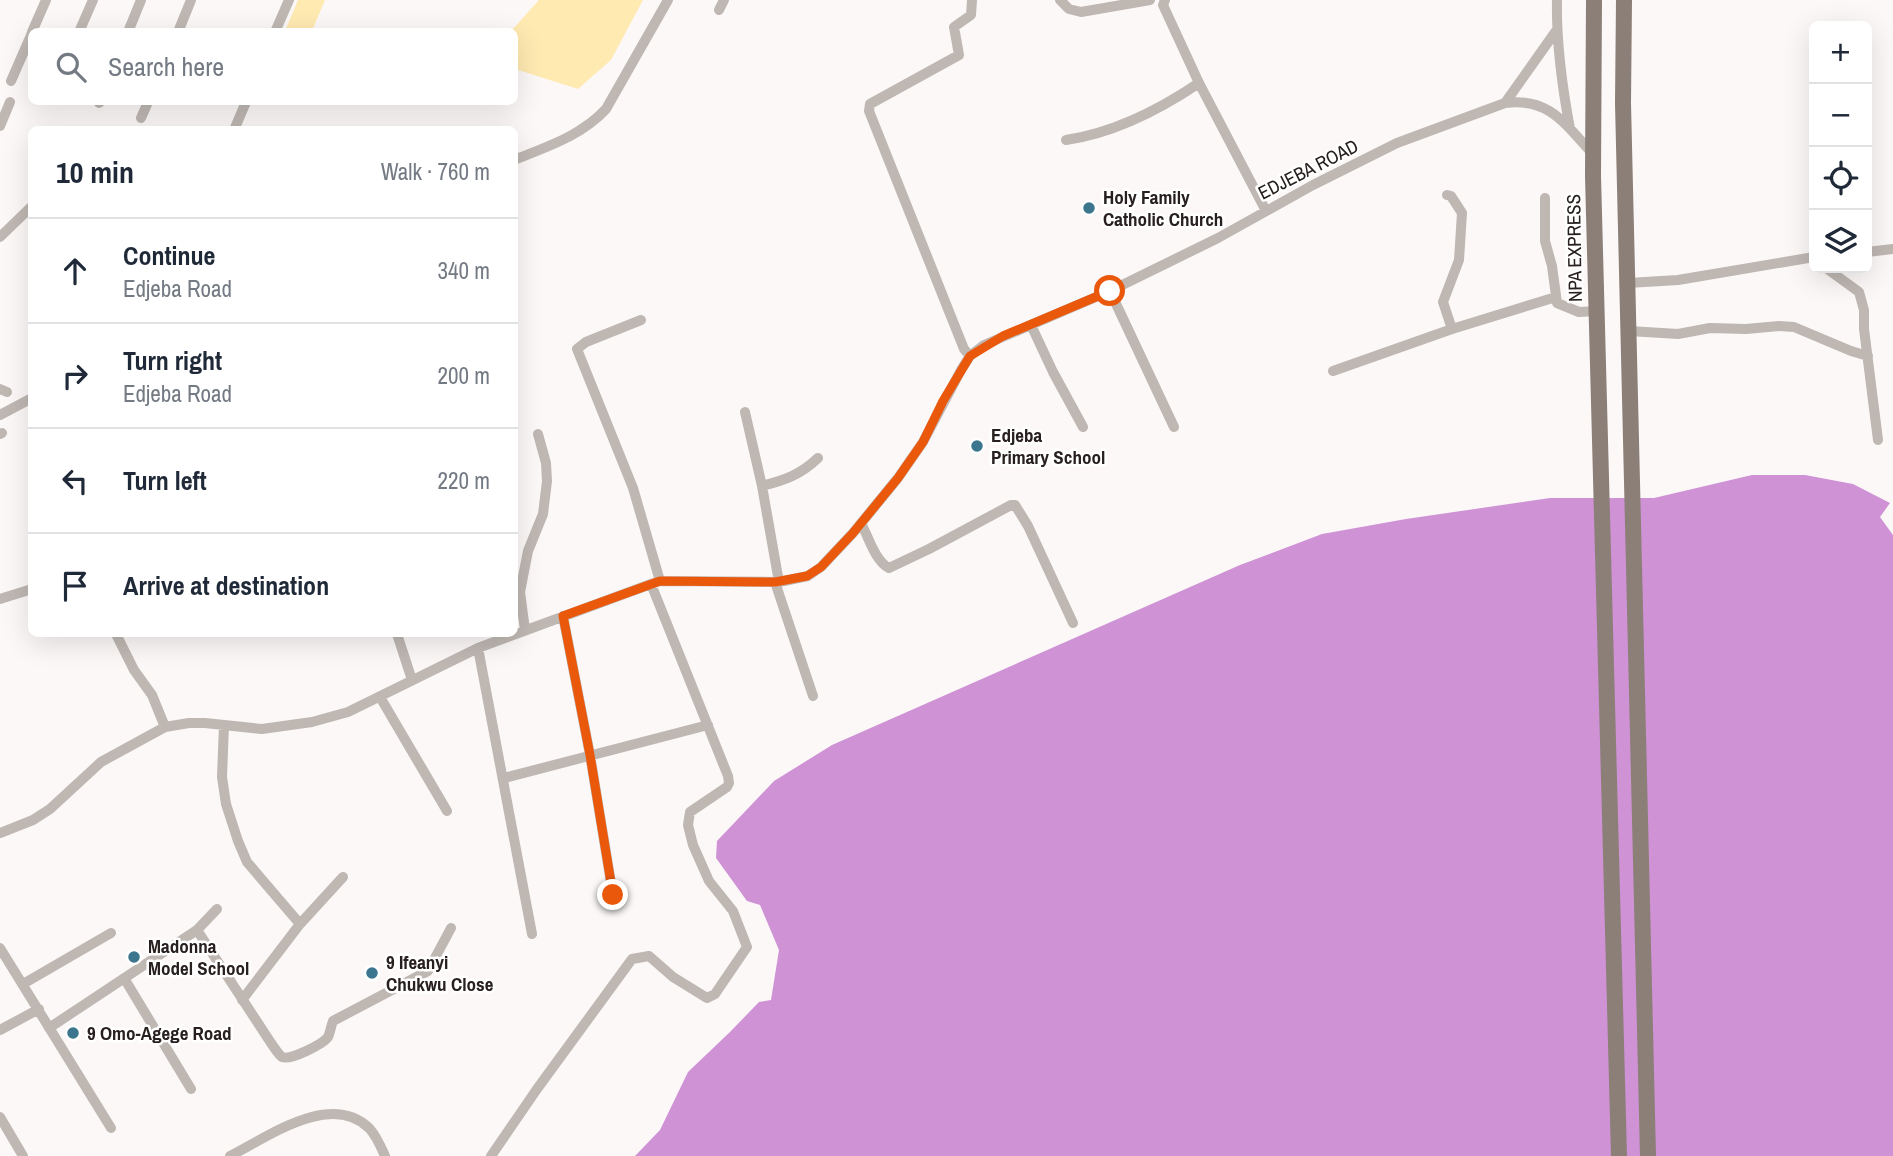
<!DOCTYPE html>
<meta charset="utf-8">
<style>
:root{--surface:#fff;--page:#f6f6f7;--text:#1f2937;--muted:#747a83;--line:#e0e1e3}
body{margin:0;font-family:"Archivo Narrow",sans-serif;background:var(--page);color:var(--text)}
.controls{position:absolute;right:21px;top:21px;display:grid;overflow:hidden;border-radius:10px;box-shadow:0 7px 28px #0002}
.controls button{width:63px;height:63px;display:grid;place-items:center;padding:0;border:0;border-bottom:2px solid var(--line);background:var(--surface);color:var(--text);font:35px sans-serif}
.stop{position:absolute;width:21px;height:21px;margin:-16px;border:5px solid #ea580c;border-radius:50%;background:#fff}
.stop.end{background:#ea580c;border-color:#fff;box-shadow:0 2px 7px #0008}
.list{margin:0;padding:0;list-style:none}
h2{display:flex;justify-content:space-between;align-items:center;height:91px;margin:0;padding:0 28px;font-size:30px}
h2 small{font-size:23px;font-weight:400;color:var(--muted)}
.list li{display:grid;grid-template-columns:46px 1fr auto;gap:21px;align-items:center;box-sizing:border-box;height:105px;padding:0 28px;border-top:2px solid var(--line)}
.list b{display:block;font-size:26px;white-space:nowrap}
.list p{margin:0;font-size:23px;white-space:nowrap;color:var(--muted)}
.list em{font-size:23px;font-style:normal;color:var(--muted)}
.icon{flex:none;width:38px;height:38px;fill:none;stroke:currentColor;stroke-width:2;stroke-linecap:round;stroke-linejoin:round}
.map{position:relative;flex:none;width:1893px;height:1156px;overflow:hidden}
.search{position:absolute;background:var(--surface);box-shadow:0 7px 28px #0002;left:28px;top:28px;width:490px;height:77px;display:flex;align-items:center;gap:18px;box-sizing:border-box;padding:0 24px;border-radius:10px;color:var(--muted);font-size:26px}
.panel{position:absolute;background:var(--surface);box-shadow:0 7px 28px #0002;left:28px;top:126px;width:490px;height:511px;border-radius:10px}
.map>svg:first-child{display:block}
.green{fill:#ffeab2}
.water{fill:#ce92d5}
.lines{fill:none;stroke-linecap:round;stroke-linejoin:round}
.minor{stroke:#beb7b2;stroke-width:10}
.primary{stroke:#8b7f77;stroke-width:16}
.route{stroke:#ea580c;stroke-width:9}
.poi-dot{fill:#3b768e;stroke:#fff;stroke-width:2.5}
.labels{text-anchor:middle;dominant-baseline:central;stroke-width:5;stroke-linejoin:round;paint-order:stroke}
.street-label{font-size:19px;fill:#27201f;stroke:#fff}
.poi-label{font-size:19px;font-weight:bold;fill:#27201f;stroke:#fff;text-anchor:start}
</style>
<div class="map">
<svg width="1893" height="1156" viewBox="0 0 1893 1156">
<rect width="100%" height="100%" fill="#fcf8f8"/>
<!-- green -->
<path class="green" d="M298 0H325L312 31H285Z
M539 0H643L611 60 578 89 515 69 514 32 511 31Z"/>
<!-- water -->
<path class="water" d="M1752 475H1805L1853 484 1890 503 1880 517 1893 535V1156H635L660 1130 688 1072 730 1032 759 1002 771 1000 779 950 760 905 747 901 716 858 717 841 774 781 832 745 1240 565 1322 534 1406 519 1550 498H1654Z"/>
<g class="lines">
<!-- minor -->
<path class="minor" d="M1060 0 1069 9 1081 12 1150 0
M1165 0 1163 5 1199 83 1266 211
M1557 0C1556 44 1562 86 1570 129
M719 10 724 0
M32 32 46 0
M79 32 93 0
M128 32 141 0
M178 32 191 0
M275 32 289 0
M11 81 32 33
M99 103 100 102
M1505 103 1556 31
M141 118 148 102
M0 126 10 102
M234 130 246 102
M1066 140C1114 133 1159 110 1199 83
M514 160C548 146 581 136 606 109L668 0
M1447 195 1451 196 1462 213 1459 260 1443 302 1452 329 1556 297
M1545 198V241L1552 266 1557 303 1579 312 1597 311
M0 237 32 206
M1867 252 1893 249
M1826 268 1859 292 1864 310V329L1878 440
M1628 283 1678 280 1814 257
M1110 291 1174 427
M641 320 586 342 577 349 633 488 660 581
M1031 325 1053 372 1083 427
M1629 331 1678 334 1710 328 1746 329 1779 326 1794 327 1851 351 1868 356
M970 356 964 349 869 111 870 104 959 55 954 27 971 15 972 0
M1333 371 1452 329
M0 389 7 392
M745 412 762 486 779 582
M0 415 32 398
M0 434 2 433
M762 486C785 480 800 475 818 458
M861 523C868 536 875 561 889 568L929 549 1011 505H1015L1028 526 1073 623
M775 582 813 696
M0 599 32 589
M563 616 590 755 613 895
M525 630 520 592 528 551 543 514 547 481 546 463 538 434
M116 634 134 670 152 695 165 727
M397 634 412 680
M478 648 532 934
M380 697 447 811
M224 725 222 777 226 804 238 841 247 862 300 924
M504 778 708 725
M0 833 33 820 50 809 101 762 165 727 189 723H205L262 729 312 722 348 712 478 648 651 584 660 581 779 582 808 576 821 567 853 533 898 478 923 442 961 370 970 356 984 345 1110 291 1218 238 1313 185 1397 143 1505 103C1549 97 1565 124 1592 153
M197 930 271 1043C274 1047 278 1054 282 1057 290 1061 323 1044 328 1037 330 1033 331 1026 333 1021L428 971 451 928
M0 948 111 1128
M124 978 191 1089
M23 984 111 933
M242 1000 300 924 343 877
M49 1028 197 930 217 909
M0 1030 39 1009
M0 1117 23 1156
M230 1156C268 1137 330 1091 369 1128 376 1135 381 1147 385 1156
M491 1156 537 1089 632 959 649 956 673 977 707 998 715 994 747 947 733 911 709 881 693 845 688 825 690 812 727 787 729 783 728 776 651 584"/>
<!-- primary -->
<path class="primary" d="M1594 0 1593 176 1619 1156
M1624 0 1623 103 1648 1156"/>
</g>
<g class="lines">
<!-- route -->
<path class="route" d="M613 895 590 755 563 616 660 581 775 582 807 576 821 567 853 533 898 478 923 442 943 401 970 356 1003 336 1110 291"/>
</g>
<!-- markers -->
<g class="poi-dot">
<circle cx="1089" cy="208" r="7"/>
<circle cx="977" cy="446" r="7"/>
<circle cx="134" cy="957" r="7"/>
<circle cx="372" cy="973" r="7"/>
<circle cx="73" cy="1033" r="7"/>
</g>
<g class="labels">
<!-- street labels -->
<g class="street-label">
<text transform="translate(1308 169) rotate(-27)">EDJEBA ROAD</text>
<text transform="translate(1574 248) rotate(-91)">NPA EXPRESS</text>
</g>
<!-- poi labels -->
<g class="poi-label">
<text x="1103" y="197">Holy Family<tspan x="1103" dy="22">Catholic Church</tspan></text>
<text x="991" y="435">Edjeba<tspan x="991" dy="22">Primary School</tspan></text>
<text x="148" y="946">Madonna<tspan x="148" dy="22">Model School</tspan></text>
<text x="386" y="962">9 Ifeanyi<tspan x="386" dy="22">Chukwu Close</tspan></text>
<text x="87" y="1033">9 Omo-Agege Road</text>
</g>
</g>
</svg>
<div class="controls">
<button>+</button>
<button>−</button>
<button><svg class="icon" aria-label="locate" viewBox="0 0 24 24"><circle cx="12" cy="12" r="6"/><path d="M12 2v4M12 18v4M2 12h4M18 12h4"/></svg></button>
<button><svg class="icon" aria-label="layers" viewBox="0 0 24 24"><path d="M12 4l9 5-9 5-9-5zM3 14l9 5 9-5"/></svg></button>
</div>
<div class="stop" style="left:1110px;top:291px"></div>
<div class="stop end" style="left:613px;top:895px"></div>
<div class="search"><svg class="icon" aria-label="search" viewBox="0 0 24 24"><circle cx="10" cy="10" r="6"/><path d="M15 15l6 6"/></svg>Search here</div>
<section class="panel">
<h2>10 min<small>Walk · 760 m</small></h2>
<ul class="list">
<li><svg class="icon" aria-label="ahead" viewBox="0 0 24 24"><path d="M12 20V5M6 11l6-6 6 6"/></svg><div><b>Continue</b><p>Edjeba Road</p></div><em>340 m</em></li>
<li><svg class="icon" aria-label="right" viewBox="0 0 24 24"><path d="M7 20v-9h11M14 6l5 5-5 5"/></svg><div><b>Turn right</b><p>Edjeba Road</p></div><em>200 m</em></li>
<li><svg class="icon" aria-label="left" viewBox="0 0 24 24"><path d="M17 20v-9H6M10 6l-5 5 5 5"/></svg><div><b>Turn left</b></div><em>220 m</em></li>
<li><svg class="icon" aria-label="arrive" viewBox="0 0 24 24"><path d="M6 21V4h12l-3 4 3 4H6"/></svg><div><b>Arrive at destination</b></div></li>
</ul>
</section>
</div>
